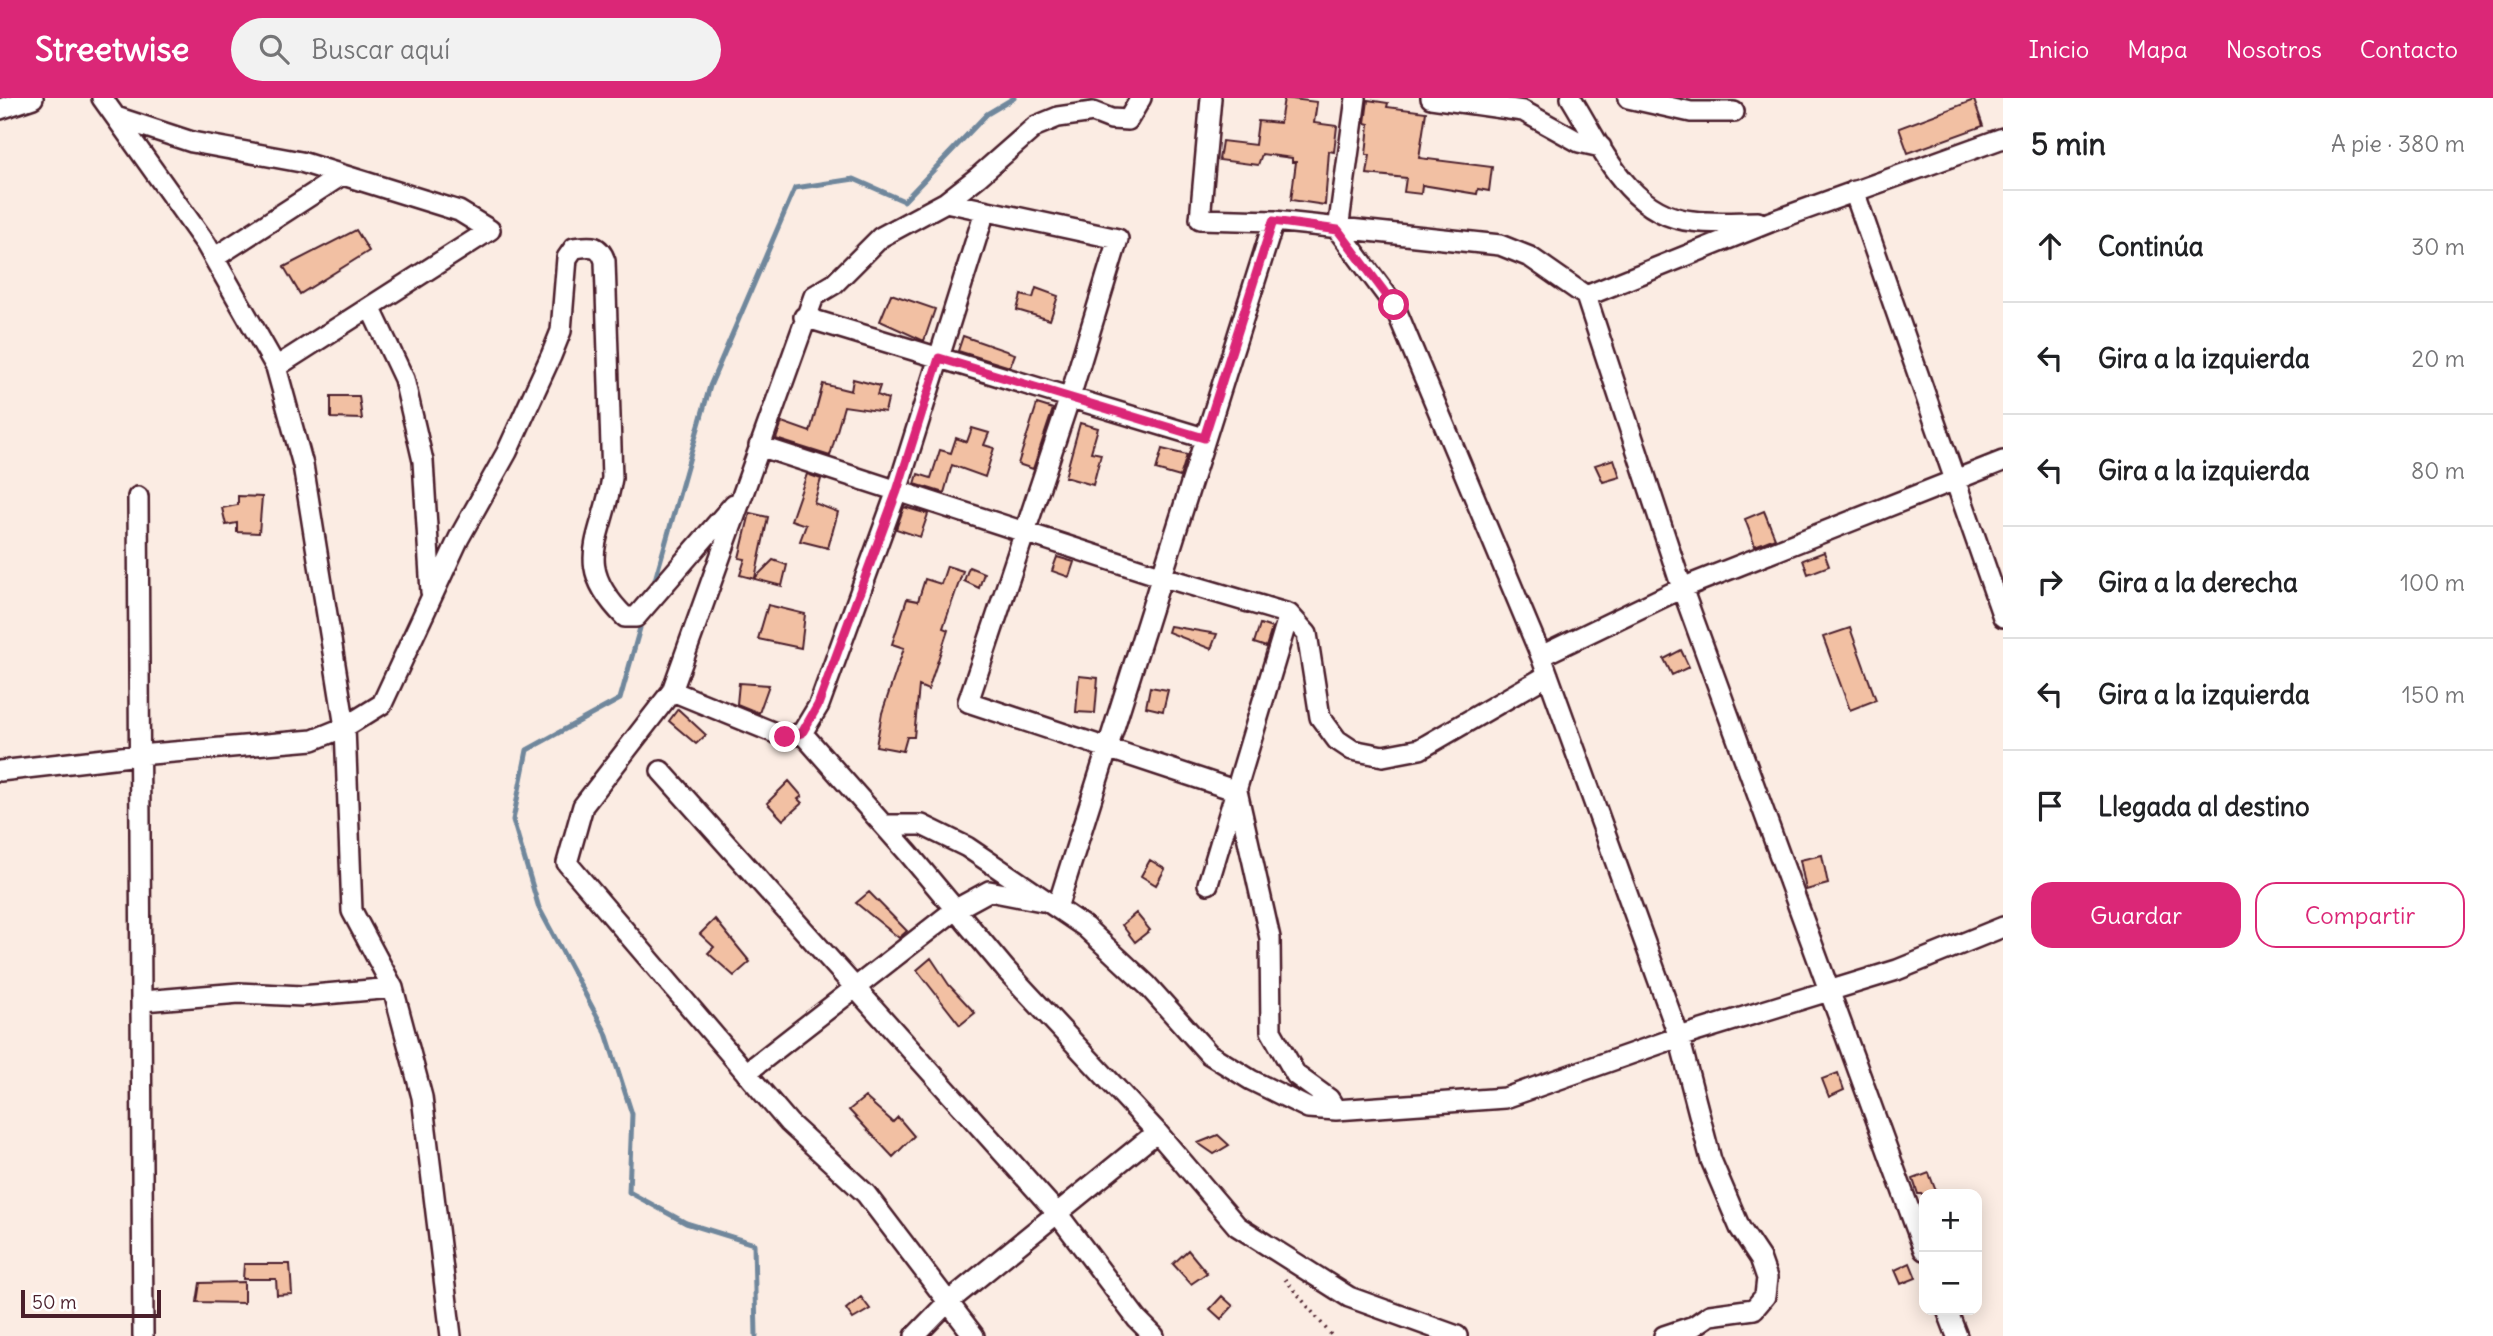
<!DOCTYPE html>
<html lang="es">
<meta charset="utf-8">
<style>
:root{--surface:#fff;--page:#f2f2f2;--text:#202124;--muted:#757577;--line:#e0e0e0;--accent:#db2777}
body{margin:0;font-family:Delius,sans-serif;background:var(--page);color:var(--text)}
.controls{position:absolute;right:21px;bottom:21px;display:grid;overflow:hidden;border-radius:14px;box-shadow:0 4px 18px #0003}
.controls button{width:63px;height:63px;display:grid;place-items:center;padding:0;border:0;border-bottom:2px solid var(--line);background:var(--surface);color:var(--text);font:35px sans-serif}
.scale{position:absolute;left:21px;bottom:18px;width:140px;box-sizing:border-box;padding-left:7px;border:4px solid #4a1f2b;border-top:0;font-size:19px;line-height:24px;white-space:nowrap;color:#4a1f2b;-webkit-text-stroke:5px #fff;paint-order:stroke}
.stop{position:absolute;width:21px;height:21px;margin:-16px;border:5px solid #db2777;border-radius:50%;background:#fff}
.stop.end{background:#db2777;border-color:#fff;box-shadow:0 2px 7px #0008}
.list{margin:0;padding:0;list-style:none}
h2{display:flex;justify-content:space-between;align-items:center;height:91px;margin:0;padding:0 28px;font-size:30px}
h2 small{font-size:23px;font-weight:400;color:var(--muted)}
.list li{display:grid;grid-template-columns:46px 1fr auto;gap:21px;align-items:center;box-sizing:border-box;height:112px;padding:0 28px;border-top:2px solid var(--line)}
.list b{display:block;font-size:26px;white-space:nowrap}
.list em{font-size:23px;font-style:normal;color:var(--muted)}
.actions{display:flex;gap:14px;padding:21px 28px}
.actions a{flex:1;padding:16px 0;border:2px solid var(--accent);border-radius:21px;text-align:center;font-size:24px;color:var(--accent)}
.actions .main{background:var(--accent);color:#fff}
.icon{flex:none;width:38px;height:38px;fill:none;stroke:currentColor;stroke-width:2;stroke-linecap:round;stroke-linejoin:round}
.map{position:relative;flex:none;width:2003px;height:1238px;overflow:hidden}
header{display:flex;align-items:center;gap:42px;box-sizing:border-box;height:98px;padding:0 35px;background:var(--accent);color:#fff}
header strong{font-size:33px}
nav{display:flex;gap:38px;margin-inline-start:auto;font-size:24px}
.search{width:490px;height:63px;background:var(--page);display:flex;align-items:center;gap:18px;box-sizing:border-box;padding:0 24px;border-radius:38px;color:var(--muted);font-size:26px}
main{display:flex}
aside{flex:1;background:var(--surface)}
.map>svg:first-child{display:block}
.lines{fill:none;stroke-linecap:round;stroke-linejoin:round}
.stream{stroke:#6f879c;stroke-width:5}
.building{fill:#f2c0a3;stroke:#4a1f2b;stroke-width:2}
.minor-casing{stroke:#4a1f2b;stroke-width:24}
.path{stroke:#4a1f2b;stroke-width:3.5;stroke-dasharray:2 5;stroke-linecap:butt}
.minor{stroke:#fff;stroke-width:19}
.route{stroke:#db2777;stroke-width:9}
</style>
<header>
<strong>Streetwise</strong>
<div class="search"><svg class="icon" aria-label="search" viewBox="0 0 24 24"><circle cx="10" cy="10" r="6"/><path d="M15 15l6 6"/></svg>Buscar aquí</div>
<nav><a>Inicio</a><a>Mapa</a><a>Nosotros</a><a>Contacto</a></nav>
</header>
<main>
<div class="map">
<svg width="2003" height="1238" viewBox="0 0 2003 1238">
<rect width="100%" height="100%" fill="#fbece3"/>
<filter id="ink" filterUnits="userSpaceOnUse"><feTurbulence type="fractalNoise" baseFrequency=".0143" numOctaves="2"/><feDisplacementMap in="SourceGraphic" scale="14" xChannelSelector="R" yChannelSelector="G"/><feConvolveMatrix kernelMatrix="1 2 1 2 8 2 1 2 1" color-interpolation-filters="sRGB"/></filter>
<g filter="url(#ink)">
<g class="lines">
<!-- stream -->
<path class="stream" d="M653 489 710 288 795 90 854 81 904 103 987 16 1014 0
M640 530 620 601 527 652 513 722 539 810 606 935 632 1016 629 1094 686 1125 754 1146 756 1238"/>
</g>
<!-- building -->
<path class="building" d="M1284 0 1317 4 1314 25 1337 28 1334 54 1329 53 1325 107 1291 102 1296 64H1292V60L1262 56 1258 67 1219 62 1222 43 1255 47 1258 23 1280 25Z
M1368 2 1388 5 1387 9 1426 14 1419 60 1492 69 1489 93 1478 91 1477 96 1422 87 1421 96 1404 94 1406 80 1367 76 1370 57H1366L1369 26 1365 25Z
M1974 2 1983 28 1908 55 1899 30Z
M356 132 369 153 300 196 284 169Z
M1036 190 1058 198 1050 222 1017 212 1021 197 1033 200Z
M891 196 935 211 924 243 880 223Z
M963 238 1015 256 1010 269 958 253Z
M853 281 880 288 877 297 888 301 885 314 844 308 830 358 776 341 782 324 810 334 823 286 851 293Z
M331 298H359L362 321 331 320Z
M1037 306 1053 311 1033 371 1018 366Z
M1080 325 1098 330 1091 354 1101 356 1093 387 1065 379Z
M972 330 989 335 984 347 994 350 985 379 952 367 944 395 915 386 918 376 931 380 940 352 951 355 956 340 967 344Z
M1162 351 1187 357 1180 379 1156 372Z
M1614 361 1620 379 1603 384 1595 367Z
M807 376 821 381 814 405 838 414 828 450 800 443 806 427 791 422Z
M238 398 262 399 259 435 237 434V425L226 427 222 410 238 407Z
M904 409 928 416 920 439 896 431Z
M1764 413 1775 440 1755 448 1745 421Z
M750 415 768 419 755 480 773 462 787 467 782 488 740 477 745 461 739 460Z
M1824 454 1829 468 1808 476 1803 462Z
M1057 459 1074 464 1069 479 1052 473Z
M947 468 963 473 943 530 948 532 928 592 919 588 914 639H907L903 653 876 648 882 615 904 550 892 546 907 501 918 503 925 481 941 486Z
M969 469 984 475 979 490 964 483Z
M768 507 805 516 801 550 758 541Z
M1260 526 1272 530 1266 549 1254 545Z
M1170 528 1217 536 1211 551 1168 534Z
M1850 530 1876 602 1850 612 1823 539Z
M1681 552 1689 569 1672 577 1664 561Z
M1079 578 1098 580 1095 615 1076 614Z
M739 585 769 587 759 615 737 606Z
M1150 589 1168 592 1163 613 1146 609Z
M678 611 706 637 696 646 669 623Z
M789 683 802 698 798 701 802 705 783 722 767 705Z
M1822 757 1828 786 1806 792 1800 762Z
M1150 762 1165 771 1156 787 1141 778Z
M869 794 907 833 899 840 856 805Z
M1136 815 1150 832 1135 844 1122 827Z
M715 821 750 864 734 878 708 855 714 849 700 836Z
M931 860 949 887 975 915 960 927 917 872Z
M1838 975 1844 992 1829 999 1822 981Z
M865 999 893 1024 898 1019 914 1038 893 1059 849 1012Z
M1218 1037 1229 1047 1214 1056 1198 1045Z
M1929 1075 1937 1096H1918L1913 1081Z
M1188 1152 1207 1175 1191 1186 1173 1166Z
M1910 1165 1916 1180 1901 1186 1895 1172Z
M244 1166H290L292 1196 277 1197 276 1181H243Z
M244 1184V1205L197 1204 200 1185Z
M1222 1198 1233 1208 1221 1221 1210 1211Z
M861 1199 870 1211 853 1221 846 1211Z"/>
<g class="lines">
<defs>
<path id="minor" d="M102 0 206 146 276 269 303 367 345 629 352 813 393 890 422 999 451 1238
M1211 0 1200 121 1274 123 1500 147 1530 159 1586 198 1682 490 1924 1152
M1356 0 1338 132 1394 207 1541 558 1679 939 1711 1062 1740 1130 1760 1160 1767 1180 1765 1198 1754 1211 1710 1217 1694 1228 1664 1238
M1431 0 1523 13 1579 44 1601 49
M1571 0C1601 48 1628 117 1692 123 1714 126 1736 124 1758 124
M1628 0 1691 14H1734
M0 11 33 0
M116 19 192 44 301 64 459 113 490 132 276 269
M1854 93 2003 519
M946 104 1118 141 1070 299 968 604 1237 693 1270 840 1271 933 1296 977 1329 1001 1336 1012 1505 1000 1679 939 1897 872 2003 829
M214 160 342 77
M1586 198 1770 124 2003 40
M370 209 404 281 423 363 431 494
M804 219 1204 340
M759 348 1160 478 1289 516 1307 536 1320 619 1337 642 1352 652 1383 658 1420 651 1548 577
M138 399 143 1238
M1541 558 1682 490 2003 363
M672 593 785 639 802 635 819 607 897 393 985 113
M802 635 909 756 1006 872 1157 1034 1237 1128 1349 1199 1457 1238
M0 673 139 657 313 642 345 629 382 606 459 440 507 354 551 258 561 233 567 160 574 150C590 148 599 145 605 163L612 380C602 442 571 465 625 519H636L734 406
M661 673 1057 1115 1137 1221 1154 1238
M884 727H922L967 749 1085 829 1147 887 1209 956 1251 982 1308 1010 1336 1012
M1208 786 1289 516
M1057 810 1274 123
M143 903 239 895 302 898 393 890
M746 975 956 811 989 793 1042 803
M1947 1212 1957 1238
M915 1238 947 1205 1157 1034
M974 1238 866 1096 789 1025 567 765 583 708 672 593 814 198 834 186 881 139 946 104 978 79 1036 28 1058 19 1093 14 1111 21 1128 22 1141 0"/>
</defs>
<!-- minor casing -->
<use href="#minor" class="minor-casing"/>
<!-- path -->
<path class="path" d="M1285 1181 1332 1238"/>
<!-- minor -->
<use href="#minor" class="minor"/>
</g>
</g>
<g class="lines" filter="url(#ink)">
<!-- route -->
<path class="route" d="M785 639 802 635 818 607 897 393 939 260 1204 340 1273 123 1338 132 1394 207"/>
</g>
</svg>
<div class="controls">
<button>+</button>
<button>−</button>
</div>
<div class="scale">50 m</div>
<div class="stop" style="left:1394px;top:207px"></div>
<div class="stop end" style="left:785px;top:639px"></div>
</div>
<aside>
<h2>5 min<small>A pie · 380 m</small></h2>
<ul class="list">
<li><svg class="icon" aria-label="ahead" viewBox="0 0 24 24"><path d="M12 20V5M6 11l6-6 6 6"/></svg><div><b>Continúa</b></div><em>30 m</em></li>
<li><svg class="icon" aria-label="left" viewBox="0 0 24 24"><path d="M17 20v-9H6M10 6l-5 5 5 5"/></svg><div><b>Gira a la izquierda</b></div><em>20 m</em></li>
<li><svg class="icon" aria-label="left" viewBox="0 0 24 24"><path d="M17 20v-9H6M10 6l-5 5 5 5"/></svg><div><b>Gira a la izquierda</b></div><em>80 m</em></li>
<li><svg class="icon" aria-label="right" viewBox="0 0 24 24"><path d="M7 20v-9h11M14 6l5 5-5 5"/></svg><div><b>Gira a la derecha</b></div><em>100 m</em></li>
<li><svg class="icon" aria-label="left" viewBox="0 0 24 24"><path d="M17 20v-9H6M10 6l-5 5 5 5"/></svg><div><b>Gira a la izquierda</b></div><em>150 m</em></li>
<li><svg class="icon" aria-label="arrive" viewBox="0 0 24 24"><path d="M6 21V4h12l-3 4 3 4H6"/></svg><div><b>Llegada al destino</b></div></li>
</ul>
<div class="actions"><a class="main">Guardar</a><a>Compartir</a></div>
</aside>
</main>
